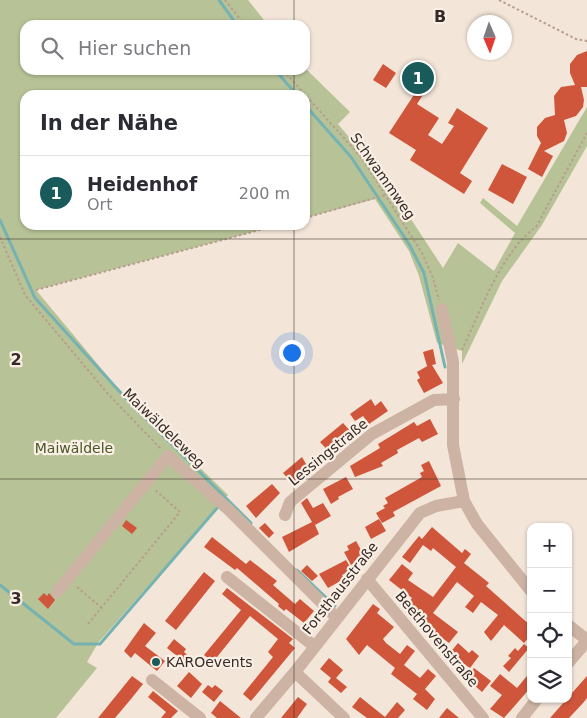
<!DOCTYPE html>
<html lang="de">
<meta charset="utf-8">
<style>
:root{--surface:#fff;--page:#f7f7f7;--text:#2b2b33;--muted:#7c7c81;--line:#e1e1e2;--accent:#195a5b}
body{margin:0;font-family:"DejaVu Sans",sans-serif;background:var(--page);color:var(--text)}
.controls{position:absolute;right:15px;bottom:15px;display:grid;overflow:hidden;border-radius:10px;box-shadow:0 1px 4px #0004}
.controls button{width:45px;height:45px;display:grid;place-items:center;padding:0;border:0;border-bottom:1px solid var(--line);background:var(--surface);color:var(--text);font:25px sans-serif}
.compass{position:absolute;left:467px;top:15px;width:45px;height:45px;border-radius:50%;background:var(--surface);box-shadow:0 1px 4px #0004;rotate:178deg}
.you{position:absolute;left:291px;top:352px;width:18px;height:18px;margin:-12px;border:4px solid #fff;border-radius:50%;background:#1a73e8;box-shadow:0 0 0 8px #1a73e833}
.badge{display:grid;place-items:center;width:32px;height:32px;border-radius:50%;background:var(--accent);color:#fff;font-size:16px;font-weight:700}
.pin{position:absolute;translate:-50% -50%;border:2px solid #fff;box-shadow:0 1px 5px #0006}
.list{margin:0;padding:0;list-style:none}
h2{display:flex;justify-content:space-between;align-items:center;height:65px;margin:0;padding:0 20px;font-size:21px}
h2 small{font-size:16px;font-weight:400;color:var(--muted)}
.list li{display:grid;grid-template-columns:32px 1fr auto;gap:15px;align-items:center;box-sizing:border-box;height:75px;padding:0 20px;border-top:1px solid var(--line)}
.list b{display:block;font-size:19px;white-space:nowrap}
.list p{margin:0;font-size:16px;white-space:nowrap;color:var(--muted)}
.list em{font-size:16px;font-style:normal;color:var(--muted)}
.icon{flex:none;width:28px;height:28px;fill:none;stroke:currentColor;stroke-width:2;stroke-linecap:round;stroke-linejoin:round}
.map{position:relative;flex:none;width:587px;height:718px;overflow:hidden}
.search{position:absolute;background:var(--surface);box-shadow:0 1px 4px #0004;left:20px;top:20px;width:290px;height:55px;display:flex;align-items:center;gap:12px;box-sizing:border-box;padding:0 18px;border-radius:15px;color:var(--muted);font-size:19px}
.panel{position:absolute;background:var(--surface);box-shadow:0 1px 4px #0004;left:20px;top:90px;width:290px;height:140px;border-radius:15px}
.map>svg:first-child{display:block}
.green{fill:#b7c397}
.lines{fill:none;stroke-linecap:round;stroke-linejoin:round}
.stream{stroke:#75b2b1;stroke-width:3}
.building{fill:#cf563b}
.path{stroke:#b89d8e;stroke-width:2;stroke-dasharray:2.5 2.5;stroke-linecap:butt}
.minor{stroke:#ccb3a3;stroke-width:12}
.grid{fill:none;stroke:#362a26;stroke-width:1;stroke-opacity:0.55}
.poi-dot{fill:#195a5b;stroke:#faefe5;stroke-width:2}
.labels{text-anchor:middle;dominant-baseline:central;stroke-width:4.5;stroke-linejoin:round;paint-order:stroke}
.street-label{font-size:14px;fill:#362a26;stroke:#faefe5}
.park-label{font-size:14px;fill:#485628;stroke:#faefe5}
.poi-label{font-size:14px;fill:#362a26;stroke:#faefe5;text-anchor:start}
.grid-label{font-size:16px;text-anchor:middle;font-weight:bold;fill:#362a26;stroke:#faefe5;stroke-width:4.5;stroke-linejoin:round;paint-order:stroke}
</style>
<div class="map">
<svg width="587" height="718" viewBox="0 0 587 718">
<rect width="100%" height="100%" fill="#f3e5d8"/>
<!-- green -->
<path class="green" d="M0 0H248L268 25H25V70H305V68L350 112 338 124 386 181 443 268 458 243 494 271 515 233 480 203 483 198 517 226 587 107V146L542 225 502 281 462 364V351L437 343 419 276 409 251 375 199 305 218V95H25V225H278L36 290 115 385 228 495 98 643 87 662 97 668 56 718H0Z"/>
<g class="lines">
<!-- stream -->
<path class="stream" d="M219 0 237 25
M275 70 297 95
M305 105 351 157 409 244 424 273 445 367
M0 220 35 298 129 402 251 523
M297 570 335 606
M0 585 74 644H100L218 507"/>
</g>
<!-- building -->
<path class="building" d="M587 51V87H581L584 100 583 107 576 116 564 120 567 133 564 141 544 151 553 156 542 177 528 169 541 143 537 136V127L545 118 555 115 554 96 561 87 575 85 570 73V64L577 55Z
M383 64 396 73 386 88 373 80Z
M412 65 433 79 417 104 439 118 428 135 442 144 454 126 448 123 457 108 488 128 460 173 472 181 464 194 410 160 416 150 389 133 419 87 404 77Z
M502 164 527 177 513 204 488 190Z
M433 349 436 364 432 365 443 383 424 393 417 380 420 378 417 372 429 365 427 366 423 352Z
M371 399 375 406 381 401 388 411 369 424 363 416 355 421 350 414Z
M430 419 438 434 422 442 419 438 397 450 398 453 381 463 383 466 355 477 350 466 380 448 378 444 414 422 417 426Z
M343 423 354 435 330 453 320 442Z
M302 457 310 471 294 485 283 473Z
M429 461 441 486 393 512 395 516 382 523 376 513 385 508 383 506 388 503 385 498 422 477 420 473 424 471 421 465Z
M346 477 353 489 338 497 339 499 331 504 323 489Z
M272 484 280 493 256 518 246 506Z
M307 498 313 508 323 503 331 516 315 525 319 534 289 552 282 537 312 522 301 503Z
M379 519 386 531 371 539 365 527Z
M126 520 137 528 132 534 122 526Z
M265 523 274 533 269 538 259 528Z
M432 527 462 553 465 549 471 554 464 563 489 583 486 586 531 626V635L524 643 504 625 491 641 484 632 498 615 481 602 473 613 465 607 474 596 457 582 433 613 458 632 449 643 429 628 431 625 406 606 412 598 389 580 402 564 413 573 408 580 433 597 456 567 433 548 431 551 423 545 410 563 402 557 419 536 422 539Z
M212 537 246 564 250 560 277 581 273 585 295 604 300 599 314 611 304 623 286 609 284 611 278 606 279 604 237 568 235 570 204 547Z
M356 541 365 557 351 565 344 552 349 550 347 546Z
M346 560 352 570 342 575 344 579 328 588 319 574Z
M307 565 318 576 312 581 301 571Z
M204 572 215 581 176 630 165 621Z
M227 588 293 639 289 643 295 648 251 701 243 694 273 657 268 652 278 639 250 616 213 662 204 655 241 610 222 594Z
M44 593 47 596 49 593 55 600 48 609 38 599Z
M373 604 380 609 377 613 394 627 383 639 386 643 400 654 407 645 415 651 404 665 420 678 428 669 436 676 425 689 435 699 427 710 413 699 417 694 391 674 395 668 367 645 359 655 346 639Z
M144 623 156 633 145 646 165 661 157 671 135 653 131 658 124 651Z
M174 639 186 649 184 652 192 659 188 665 167 648Z
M458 643 469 653 472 650 479 656 470 668 449 654Z
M524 644 529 648 509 672 503 666 511 658 508 656 515 648 518 651Z
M329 658 343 670 336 678 347 687 341 693 328 682 331 678 320 669Z
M474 668 491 681 482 692 466 678Z
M531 671V687L504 718 490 709 502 695 490 686 500 674 517 688Z
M189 672 202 684 191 698 177 686Z
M132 676 143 684 131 699 115 718H98Z
M587 676V698L583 703 569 718H550Z
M208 685 212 688 215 685 223 691 214 702 202 692Z
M153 691 178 711 171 718H161L166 712 148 697Z
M298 697 307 704 297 718H281Z
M360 697 385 717 397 702 405 710 398 718H367L352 707Z
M220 701 241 718H217L211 713Z
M447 708 459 718H439Z"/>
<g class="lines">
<!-- path -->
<path class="path" d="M225 0 245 25
M499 0 576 39 587 41
M283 70 361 157 422 253 433 278 439 300
M305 218 385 195
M0 237 25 295 108 394 161 449
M36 290 278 225
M462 350C480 312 501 252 536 227L587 133
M77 587 102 608
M88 624 180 512 154 489"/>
<!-- minor -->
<path class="minor" d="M442 309 453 362V445L464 501 477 524 531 591
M285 515 290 502 372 434 434 400 454 399
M227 577 314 646
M367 579 483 718
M57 592 168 456 229 510 337 618
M568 625 587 640
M568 663 587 641
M295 672 344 718
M152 680 200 718
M256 718 295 672 420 513 436 506 464 501
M522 718 537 699"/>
</g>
<!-- grid -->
<path class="grid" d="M294 0V25M294 70V95M294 225V718M0 239H587M0 479H587"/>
<!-- markers -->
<circle class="poi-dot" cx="156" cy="662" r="5"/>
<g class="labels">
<!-- street labels -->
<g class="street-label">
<text transform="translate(383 176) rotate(55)">Schwammweg</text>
<text transform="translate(164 428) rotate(44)">Maiwäldeleweg</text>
<text transform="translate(328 452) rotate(-39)">Lessingstraße</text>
<text transform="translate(340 588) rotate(-52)">Forsthausstraße</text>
<text transform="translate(437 639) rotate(50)">Beethovenstraße</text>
</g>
<!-- park labels -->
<g class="park-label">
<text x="74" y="448">Maiwäldele</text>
</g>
<!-- poi labels -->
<g class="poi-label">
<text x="166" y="662">KAROevents</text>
</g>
</g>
<g class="grid-label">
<text x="440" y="22">B</text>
<text x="16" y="365">2</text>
<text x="16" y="604">3</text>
</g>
</svg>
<div class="controls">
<button>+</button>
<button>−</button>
<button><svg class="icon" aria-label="locate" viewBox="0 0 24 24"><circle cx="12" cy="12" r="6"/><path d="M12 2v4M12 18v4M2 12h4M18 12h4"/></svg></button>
<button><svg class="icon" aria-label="layers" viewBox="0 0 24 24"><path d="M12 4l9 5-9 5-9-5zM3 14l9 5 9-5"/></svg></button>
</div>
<svg class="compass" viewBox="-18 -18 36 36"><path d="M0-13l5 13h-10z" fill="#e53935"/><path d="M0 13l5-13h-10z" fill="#7c7c81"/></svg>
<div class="you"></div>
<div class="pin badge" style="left:418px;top:78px">1</div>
<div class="search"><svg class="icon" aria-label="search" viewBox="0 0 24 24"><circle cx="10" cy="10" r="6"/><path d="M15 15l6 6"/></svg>Hier suchen</div>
<section class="panel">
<h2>In der Nähe<small></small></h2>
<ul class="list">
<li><span class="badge">1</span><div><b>Heidenhof</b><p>Ort</p></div><em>200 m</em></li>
</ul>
</section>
</div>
